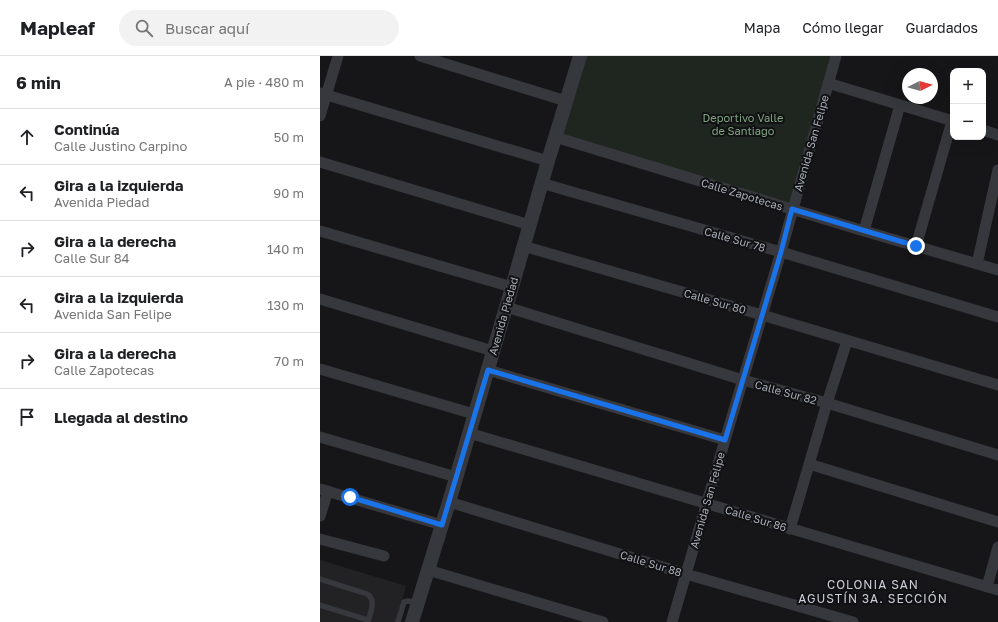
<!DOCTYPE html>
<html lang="es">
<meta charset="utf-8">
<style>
:root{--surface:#fff;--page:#f2f2f2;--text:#202124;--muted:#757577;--line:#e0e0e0}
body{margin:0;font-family:"Golos Text",sans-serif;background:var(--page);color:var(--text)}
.controls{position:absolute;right:12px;top:12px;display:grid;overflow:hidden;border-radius:8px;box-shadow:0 4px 16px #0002}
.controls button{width:36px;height:36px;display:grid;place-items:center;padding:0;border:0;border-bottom:1px solid var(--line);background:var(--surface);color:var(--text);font:20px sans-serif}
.compass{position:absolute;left:582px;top:12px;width:36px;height:36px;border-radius:50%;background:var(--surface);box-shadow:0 4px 16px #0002;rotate:84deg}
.stop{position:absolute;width:12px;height:12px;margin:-9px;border:3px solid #1a73e8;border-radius:50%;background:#fff}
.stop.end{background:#1a73e8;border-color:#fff;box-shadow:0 1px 4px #0008}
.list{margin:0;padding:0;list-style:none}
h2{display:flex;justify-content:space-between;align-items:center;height:52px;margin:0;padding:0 16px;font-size:17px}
h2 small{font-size:13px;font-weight:400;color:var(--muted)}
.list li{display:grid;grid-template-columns:26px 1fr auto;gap:12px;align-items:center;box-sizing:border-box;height:56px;padding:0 16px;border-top:1px solid var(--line)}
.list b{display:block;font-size:15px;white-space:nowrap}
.list p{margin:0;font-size:13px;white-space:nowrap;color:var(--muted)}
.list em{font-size:13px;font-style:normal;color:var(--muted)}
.icon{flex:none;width:22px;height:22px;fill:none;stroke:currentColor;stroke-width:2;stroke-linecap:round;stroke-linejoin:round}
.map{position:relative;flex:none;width:678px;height:566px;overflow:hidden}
header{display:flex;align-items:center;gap:24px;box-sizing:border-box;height:56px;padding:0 20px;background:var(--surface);border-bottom:1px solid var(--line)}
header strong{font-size:19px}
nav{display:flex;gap:22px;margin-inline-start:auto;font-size:14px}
.search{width:280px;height:36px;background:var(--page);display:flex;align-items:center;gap:10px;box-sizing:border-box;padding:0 14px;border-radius:22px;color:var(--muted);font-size:15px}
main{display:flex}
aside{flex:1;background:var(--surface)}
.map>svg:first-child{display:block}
.built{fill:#222225}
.green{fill:#1e261f}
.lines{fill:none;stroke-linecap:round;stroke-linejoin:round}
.service{stroke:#37383d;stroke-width:5.5}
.minor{stroke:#37383d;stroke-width:11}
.tertiary{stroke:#37383d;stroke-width:14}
.route{stroke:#1a73e8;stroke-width:5}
.labels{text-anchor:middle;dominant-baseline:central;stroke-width:4;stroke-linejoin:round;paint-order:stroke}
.park-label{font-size:11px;fill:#7fa381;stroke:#111113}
.street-label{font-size:11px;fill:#a8adb8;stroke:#111113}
.neighbourhood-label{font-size:12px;letter-spacing:1px;fill:#c9ccd4;stroke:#111113}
</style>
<header>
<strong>Mapleaf</strong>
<div class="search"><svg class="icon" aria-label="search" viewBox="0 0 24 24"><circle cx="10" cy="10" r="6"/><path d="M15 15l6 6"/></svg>Buscar aquí</div>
<nav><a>Mapa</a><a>Cómo llegar</a><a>Guardados</a></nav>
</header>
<main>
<aside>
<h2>6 min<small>A pie · 480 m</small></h2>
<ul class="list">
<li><svg class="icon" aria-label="ahead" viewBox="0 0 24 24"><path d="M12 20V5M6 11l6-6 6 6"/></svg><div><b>Continúa</b><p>Calle Justino Carpino</p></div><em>50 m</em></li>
<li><svg class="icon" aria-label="left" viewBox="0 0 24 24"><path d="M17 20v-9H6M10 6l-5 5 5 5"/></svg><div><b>Gira a la izquierda</b><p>Avenida Piedad</p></div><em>90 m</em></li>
<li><svg class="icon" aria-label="right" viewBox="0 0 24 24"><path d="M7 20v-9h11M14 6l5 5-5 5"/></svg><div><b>Gira a la derecha</b><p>Calle Sur 84</p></div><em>140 m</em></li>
<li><svg class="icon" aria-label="left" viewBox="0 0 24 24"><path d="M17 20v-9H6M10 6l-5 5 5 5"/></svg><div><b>Gira a la izquierda</b><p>Avenida San Felipe</p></div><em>130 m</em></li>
<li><svg class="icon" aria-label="right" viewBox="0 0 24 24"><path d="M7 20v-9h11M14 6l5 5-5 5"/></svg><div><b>Gira a la derecha</b><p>Calle Zapotecas</p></div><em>70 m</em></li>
<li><svg class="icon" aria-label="arrive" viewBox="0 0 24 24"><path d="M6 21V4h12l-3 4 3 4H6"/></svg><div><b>Llegada al destino</b></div></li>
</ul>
</aside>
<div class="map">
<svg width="678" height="566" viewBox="0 0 678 566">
<rect width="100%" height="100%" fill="#161618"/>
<!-- built -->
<path class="built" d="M0 504 86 530 76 566H0Z"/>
<!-- green -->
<path class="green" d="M256 0H513L470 151 234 80Z"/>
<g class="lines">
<!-- service -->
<path class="service" d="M0 523 47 538C57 544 50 557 48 566
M0 549 48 564
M78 566 84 546 88 545 96 547"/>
<!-- minor -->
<path class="minor" d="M100 0 246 45
M508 27 633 65
M0 37 228 105
M0 60 18 0
M663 74 678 79
M235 81 544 175 678 214
M0 106 210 169
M221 127 461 196 678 261
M0 175 192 231
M544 175 580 49
M203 190 442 259 678 329
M596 190 632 65
M657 208 678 114
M0 243 173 295
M186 251 423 324 507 347 678 399
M0 313 154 358
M168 314 405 384
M149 377 678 534
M0 381 136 421
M489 408 678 466
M0 433 122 469
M129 446 366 518 533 566
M0 460 8 435
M470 473 507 347 527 285
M0 483 64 500
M108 514 283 566
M667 531 678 491
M352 566 405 384 461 196 516 0"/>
<!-- tertiary -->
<path class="tertiary" d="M92 566 129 446 192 231 228 105 260 0"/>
</g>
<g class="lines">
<!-- route -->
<path class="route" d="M30 441 122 469 168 314 405 384 461 196 472 153 596 190"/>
</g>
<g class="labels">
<!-- park labels -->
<g class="park-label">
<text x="423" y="61">Deportivo Valle<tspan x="423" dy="13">de Santiago</tspan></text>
</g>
<!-- street labels -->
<g class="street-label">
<text transform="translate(491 87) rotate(-74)">Avenida San Felipe</text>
<text transform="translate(422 138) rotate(17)">Calle Zapotecas</text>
<text transform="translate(415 183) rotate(16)">Calle Sur 78</text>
<text transform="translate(395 245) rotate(16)">Calle Sur 80</text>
<text transform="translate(183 260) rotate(-74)">Avenida Piedad</text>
<text transform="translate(466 336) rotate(15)">Calle Sur 82</text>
<text transform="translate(387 444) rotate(-74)">Avenida San Felipe</text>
<text transform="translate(436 462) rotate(17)">Calle Sur 86</text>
<text transform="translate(331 507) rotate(17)">Calle Sur 88</text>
</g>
<!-- neighbourhood labels -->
<g class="neighbourhood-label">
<text x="553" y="528">COLONIA SAN<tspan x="553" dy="14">AGUSTÍN 3A. SECCIÓN</tspan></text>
</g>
</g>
</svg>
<div class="controls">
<button>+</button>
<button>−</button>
</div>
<svg class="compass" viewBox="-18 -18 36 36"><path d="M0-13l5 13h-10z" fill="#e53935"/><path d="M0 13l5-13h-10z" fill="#757577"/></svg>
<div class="stop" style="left:30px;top:441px"></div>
<div class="stop end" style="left:596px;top:190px"></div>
</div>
</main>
